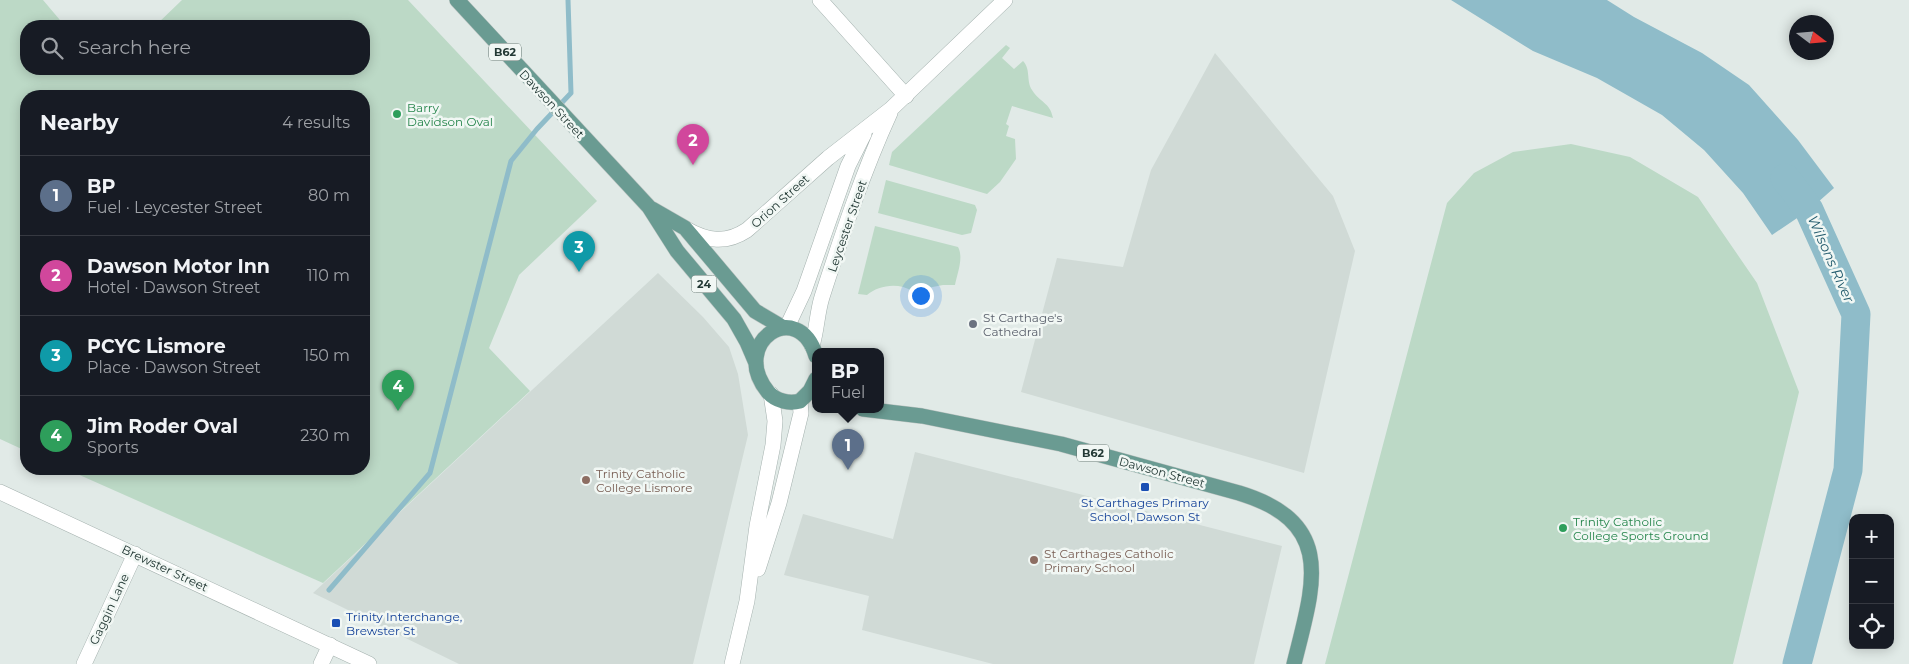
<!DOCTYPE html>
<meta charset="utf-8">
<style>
:root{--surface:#171b24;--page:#20242c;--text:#f1f3f6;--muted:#9ea1a6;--line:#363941;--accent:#e38e66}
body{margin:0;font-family:Montserrat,sans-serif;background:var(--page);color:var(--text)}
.controls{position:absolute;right:15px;bottom:15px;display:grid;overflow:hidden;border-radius:10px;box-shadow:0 2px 12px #0003}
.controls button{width:45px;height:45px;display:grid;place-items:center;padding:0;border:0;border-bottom:1px solid var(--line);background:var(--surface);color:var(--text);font:25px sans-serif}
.compass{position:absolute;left:1789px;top:15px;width:45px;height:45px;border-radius:50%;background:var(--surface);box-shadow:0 2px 12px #0003;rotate:106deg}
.you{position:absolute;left:920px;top:295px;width:18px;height:18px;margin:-12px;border:4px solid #fff;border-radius:50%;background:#1a73e8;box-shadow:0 0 0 8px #1a73e833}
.badge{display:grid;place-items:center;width:32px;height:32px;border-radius:50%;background:var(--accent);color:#fff;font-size:16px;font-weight:700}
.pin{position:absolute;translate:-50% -41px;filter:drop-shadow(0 1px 2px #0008)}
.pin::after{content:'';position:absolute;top:26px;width:18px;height:15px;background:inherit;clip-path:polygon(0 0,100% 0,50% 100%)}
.popup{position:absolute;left:812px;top:348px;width:72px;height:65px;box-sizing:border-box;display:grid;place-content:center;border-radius:10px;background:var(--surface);filter:drop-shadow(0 1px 4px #0005);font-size:16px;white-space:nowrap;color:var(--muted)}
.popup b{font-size:19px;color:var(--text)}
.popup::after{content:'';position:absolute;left:50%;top:100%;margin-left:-10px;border:10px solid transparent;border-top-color:var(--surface)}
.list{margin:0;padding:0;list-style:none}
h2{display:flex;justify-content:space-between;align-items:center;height:65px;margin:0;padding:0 20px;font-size:21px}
h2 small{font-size:16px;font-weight:400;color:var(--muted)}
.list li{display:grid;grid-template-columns:32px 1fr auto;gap:15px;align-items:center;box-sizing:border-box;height:80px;padding:0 20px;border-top:1px solid var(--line)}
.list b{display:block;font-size:19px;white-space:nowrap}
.list p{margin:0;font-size:16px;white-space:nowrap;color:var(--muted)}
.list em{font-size:16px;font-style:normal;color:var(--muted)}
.icon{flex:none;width:28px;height:28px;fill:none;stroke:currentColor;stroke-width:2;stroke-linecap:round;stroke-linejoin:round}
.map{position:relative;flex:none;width:1909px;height:664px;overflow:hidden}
.search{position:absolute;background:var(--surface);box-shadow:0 2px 12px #0003;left:20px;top:20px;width:350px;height:55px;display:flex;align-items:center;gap:12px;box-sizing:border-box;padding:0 18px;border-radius:20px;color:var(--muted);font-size:19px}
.panel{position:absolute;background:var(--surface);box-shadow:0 2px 12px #0003;left:20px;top:90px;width:350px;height:385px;border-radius:20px}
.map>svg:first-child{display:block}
.built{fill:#d0dad6}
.green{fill:#bcd9c6}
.water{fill:#8fbcc9}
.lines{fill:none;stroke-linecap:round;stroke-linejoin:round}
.stream{stroke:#8fbcc9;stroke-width:5}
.river{stroke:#8fbcc9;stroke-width:29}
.minor-casing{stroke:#a4b1ae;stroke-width:16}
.tertiary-casing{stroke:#a4b1ae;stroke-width:16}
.primary-casing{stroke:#bdc4c2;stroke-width:16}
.minor{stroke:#fff;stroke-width:15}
.tertiary{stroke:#fff;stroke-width:15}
.primary{stroke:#6a9b92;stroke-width:15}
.leisure-dot{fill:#2e9e5b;stroke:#f1f7f4;stroke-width:2}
.worship-dot{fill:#6b7280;stroke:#f1f7f4;stroke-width:2}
.education-dot{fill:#8d6e63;stroke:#f1f7f4;stroke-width:2}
.transit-dot{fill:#1a4fb4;stroke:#f1f7f4;stroke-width:2}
.labels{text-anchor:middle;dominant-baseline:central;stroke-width:5;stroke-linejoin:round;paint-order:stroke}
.shield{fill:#f1f7f4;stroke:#61726e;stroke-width:1}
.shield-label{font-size:11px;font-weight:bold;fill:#233935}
.street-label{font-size:12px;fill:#233935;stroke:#f1f7f4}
.leisure-label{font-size:12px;fill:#27864d;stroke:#f1f7f4;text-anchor:start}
.worship-label{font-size:12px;fill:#5b616d;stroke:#f1f7f4;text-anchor:start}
.education-label{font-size:12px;fill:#785e54;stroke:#f1f7f4;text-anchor:start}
.transit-label{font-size:12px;fill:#164399;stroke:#f1f7f4}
.water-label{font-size:14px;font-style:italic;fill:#245c6e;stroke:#f1f7f4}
</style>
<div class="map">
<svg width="1909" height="664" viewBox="0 0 1909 664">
<rect width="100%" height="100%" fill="#e1eae7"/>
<!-- built -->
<path class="built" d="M1215 53 1333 196 1355 251 1304 473 1021 392 1057 258 1123 267 1151 170Z
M658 273 703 317 729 347 738 374 748 435 693 664H459L313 593Z
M915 452 1282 546 1254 664H993L862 630 869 596 784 575 803 514 893 539Z"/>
<!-- green -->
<path class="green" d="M0 0H43L65 26H26V69H99L104 75 111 69H364V26H155L182 0H408L597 201 519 275 489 348 530 391 323 583 66 469H364V96H26V451L0 439Z
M1006 45 1010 48 1002 58 1014 69 1023 61C1031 69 1026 81 1032 90 1040 103 1050 102 1053 118L1012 106 1006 124 1009 126 1006 136 1015 139 1016 159 1000 182 987 194 889 165 892 152Z
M1571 144 1630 157 1698 197 1757 283 1799 392 1733 664H1325L1447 203 1474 173 1513 152Z
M886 180 975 205 977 210 971 233 962 235 878 213Z
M875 226 958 247C964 258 957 274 955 285H943L912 291C899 282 878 285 867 295L858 294Z"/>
<!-- water -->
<path class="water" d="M1451 0H1607L1634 17 1702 53 1749 85 1798 140 1834 188 1809 210 1772 235 1743 193 1704 150 1662 115 1597 78 1533 51Z"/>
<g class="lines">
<!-- stream -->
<path class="stream" d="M329 590 430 473 511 161 537 129 571 93 568 0"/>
<!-- river -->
<path class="river" d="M1785 178 1809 210 1856 314 1848 470 1797 664"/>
<defs>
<path id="minor" d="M820 0 906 96
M84 664 135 554
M321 664 330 645"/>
<path id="tertiary" d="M686 229C707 241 726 244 747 230L828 158 891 109 1005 0
M787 327 804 291 848 166 864 134
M812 346C817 329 817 313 822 297 842 235 863 172 890 113
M0 492 369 664
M758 569 779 503 801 413 800 401
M732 664 747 601 757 526 773 445 775 421 771 394"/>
<path id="primary" d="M457 0 649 207 677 251 734 319 747 342 756 363
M652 209 685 228 755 311 782 327
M816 356C798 296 728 343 768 392 776 401 789 404 800 401L810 391 816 379
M863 409 922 416 1061 444 1239 493C1338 523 1313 586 1294 664"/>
</defs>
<!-- minor casing -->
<use href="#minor" class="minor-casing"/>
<!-- tertiary casing -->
<use href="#tertiary" class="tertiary-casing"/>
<!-- primary casing -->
<use href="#primary" class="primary-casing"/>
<!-- minor -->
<use href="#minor" class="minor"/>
<!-- tertiary -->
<use href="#tertiary" class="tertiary"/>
<!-- primary -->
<use href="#primary" class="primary"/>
</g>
<!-- markers -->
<g class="leisure-dot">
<circle cx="397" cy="114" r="5"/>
<circle cx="1563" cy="528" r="5"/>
</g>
<circle class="worship-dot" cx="973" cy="324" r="5"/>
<g class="education-dot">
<circle cx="586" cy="480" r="5"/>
<circle cx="1034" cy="560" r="5"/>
</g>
<g class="transit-dot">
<rect x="1140" y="482" width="10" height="10" rx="2.5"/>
<rect x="331" y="618" width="10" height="10" rx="2.5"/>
</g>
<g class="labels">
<!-- shield labels -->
<g class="shield">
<rect x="489" y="43.5" width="32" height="17" rx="4"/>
<rect x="691.5" y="275.5" width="25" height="17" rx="4"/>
<rect x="1077" y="444.5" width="32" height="17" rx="4"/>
</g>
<g class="shield-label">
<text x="505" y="52">B62</text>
<text x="704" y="284">24</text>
<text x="1093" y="453">B62</text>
</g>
<!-- street labels -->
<g class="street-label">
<text transform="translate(552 104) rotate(47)">Dawson Street</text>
<text transform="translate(780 201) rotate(-42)">Orion Street</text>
<text transform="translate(847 226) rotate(-71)">Leycester Street</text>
<text transform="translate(1162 472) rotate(15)">Dawson Street</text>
<text transform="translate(165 568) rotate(25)">Brewster Street</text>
<text transform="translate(109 609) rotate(-65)">Gaggin Lane</text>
</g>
<!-- leisure labels -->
<g class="leisure-label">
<text x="407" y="107">Barry<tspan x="407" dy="14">Davidson Oval</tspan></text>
<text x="1573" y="521">Trinity Catholic<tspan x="1573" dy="14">College Sports Ground</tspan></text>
</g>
<!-- worship labels -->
<g class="worship-label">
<text x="983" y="317">St Carthage's<tspan x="983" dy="14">Cathedral</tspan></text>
</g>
<!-- education labels -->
<g class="education-label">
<text x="596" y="473">Trinity Catholic<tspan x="596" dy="14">College Lismore</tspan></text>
<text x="1044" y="553">St Carthages Catholic<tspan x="1044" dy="14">Primary School</tspan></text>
</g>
<!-- transit labels -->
<g class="transit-label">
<text x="1145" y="502">St Carthages Primary<tspan x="1145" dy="14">School, Dawson St</tspan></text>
<text x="346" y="616" text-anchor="start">Trinity Interchange,<tspan x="346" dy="14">Brewster St</tspan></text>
</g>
<!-- water labels -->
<g class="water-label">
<text transform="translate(1831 259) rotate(66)">Wilsons River</text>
</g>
</g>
</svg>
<div class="controls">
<button>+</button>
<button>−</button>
<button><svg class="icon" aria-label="locate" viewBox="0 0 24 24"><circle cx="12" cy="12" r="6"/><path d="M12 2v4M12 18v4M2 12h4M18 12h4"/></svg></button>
</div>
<svg class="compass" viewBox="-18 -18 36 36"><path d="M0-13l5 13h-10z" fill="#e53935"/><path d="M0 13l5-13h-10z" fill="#9ea1a6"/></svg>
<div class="you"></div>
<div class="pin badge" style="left:848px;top:470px;background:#5c6f8a">1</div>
<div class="popup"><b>BP</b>Fuel</div>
<div class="pin badge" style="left:693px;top:165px;background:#d1479c">2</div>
<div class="pin badge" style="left:579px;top:272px;background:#0f9aa8">3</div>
<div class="pin badge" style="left:398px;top:411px;background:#2e9e5b">4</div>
<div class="search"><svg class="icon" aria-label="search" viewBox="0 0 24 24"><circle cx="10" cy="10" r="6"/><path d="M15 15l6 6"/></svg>Search here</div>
<section class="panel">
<h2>Nearby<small>4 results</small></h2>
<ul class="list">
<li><span class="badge" style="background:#5c6f8a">1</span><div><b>BP</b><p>Fuel · Leycester Street</p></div><em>80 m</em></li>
<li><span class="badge" style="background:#d1479c">2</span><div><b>Dawson Motor Inn</b><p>Hotel · Dawson Street</p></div><em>110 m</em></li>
<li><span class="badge" style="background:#0f9aa8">3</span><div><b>PCYC Lismore</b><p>Place · Dawson Street</p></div><em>150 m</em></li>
<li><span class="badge" style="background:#2e9e5b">4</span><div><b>Jim Roder Oval</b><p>Sports</p></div><em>230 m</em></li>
</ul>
</section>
</div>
